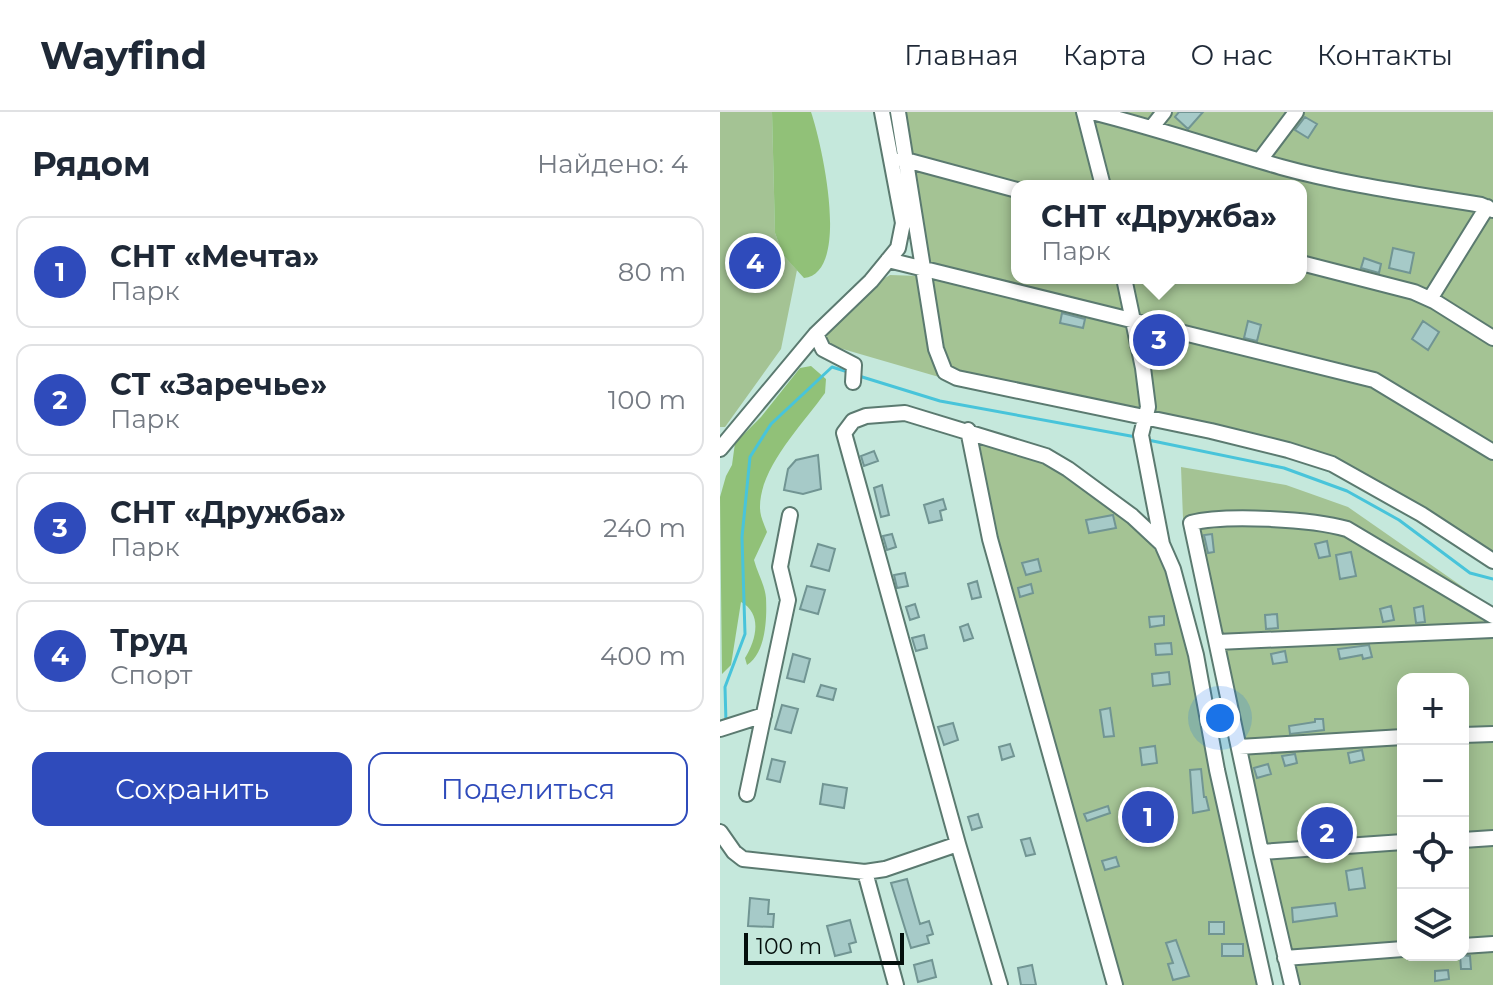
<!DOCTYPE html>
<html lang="ru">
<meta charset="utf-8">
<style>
:root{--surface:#fff;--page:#f6f6f7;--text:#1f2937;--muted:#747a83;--line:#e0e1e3;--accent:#2f4bbb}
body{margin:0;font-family:Montserrat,sans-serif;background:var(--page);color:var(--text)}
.controls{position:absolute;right:24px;bottom:24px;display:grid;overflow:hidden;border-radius:16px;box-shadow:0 4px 20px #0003}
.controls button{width:72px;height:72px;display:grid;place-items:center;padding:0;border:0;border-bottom:2px solid var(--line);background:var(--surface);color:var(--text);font:40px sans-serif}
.scale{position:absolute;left:24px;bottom:20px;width:160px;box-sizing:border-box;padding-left:8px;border:4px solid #040f0c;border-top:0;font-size:22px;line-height:28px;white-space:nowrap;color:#040f0c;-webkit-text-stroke:6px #c5e8dc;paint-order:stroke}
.you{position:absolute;left:500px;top:606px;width:28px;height:28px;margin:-20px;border:6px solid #fff;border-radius:50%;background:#1a73e8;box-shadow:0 0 0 12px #1a73e833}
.badge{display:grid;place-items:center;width:52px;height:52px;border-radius:50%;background:var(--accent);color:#fff;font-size:26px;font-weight:700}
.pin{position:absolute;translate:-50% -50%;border:4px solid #fff;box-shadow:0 2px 8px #0006}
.popup{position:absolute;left:291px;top:68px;width:296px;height:104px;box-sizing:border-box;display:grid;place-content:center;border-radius:16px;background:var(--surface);filter:drop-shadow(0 2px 6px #0005);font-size:26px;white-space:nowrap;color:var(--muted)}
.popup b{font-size:30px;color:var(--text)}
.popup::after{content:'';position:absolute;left:50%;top:100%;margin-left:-16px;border:16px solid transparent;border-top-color:var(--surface)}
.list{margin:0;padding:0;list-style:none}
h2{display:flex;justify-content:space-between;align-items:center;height:104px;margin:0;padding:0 32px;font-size:34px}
h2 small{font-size:26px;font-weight:400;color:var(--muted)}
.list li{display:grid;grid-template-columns:52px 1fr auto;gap:24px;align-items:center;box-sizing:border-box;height:112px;margin:0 16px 16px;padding:0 16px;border:2px solid var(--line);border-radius:16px}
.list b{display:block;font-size:30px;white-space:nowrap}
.list p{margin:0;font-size:26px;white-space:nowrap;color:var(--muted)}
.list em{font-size:26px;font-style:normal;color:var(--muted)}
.actions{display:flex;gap:16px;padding:24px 32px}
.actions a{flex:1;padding:18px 0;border:2px solid var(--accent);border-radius:16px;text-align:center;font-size:28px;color:var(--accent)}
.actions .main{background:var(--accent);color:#fff}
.icon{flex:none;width:44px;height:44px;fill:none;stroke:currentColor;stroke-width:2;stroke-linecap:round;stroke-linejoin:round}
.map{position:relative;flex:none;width:773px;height:873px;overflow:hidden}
header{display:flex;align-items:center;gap:48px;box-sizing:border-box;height:112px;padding:0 40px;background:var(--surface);border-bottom:2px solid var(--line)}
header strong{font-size:38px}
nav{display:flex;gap:44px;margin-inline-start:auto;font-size:28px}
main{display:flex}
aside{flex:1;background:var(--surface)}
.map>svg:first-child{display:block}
.green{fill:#a4c394;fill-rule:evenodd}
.forest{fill:#91c178}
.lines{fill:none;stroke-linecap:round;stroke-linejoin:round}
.stream{stroke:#48c4da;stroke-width:3}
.building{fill:#a6cac8;stroke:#719593;stroke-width:2}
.minor-casing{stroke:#5b7a70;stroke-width:18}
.minor{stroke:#fff;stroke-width:14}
</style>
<header>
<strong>Wayfind</strong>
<nav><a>Главная</a><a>Карта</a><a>О нас</a><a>Контакты</a></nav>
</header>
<main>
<aside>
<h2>Рядом<small>Найдено: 4</small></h2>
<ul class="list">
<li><span class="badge">1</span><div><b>СНТ «Мечта»</b><p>Парк</p></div><em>80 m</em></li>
<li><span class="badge">2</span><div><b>СТ «Заречье»</b><p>Парк</p></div><em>100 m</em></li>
<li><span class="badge">3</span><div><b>СНТ «Дружба»</b><p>Парк</p></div><em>240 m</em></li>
<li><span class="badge">4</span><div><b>Труд</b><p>Спорт</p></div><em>400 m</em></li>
</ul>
<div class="actions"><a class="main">Сохранить</a><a>Поделиться</a></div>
</aside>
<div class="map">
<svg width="773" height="873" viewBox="0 0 773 873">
<rect width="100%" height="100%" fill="#c5e8dc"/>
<!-- green -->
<path class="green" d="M0 0H52L55 121 63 143 77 158 61 237 5 315H0Z
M173 0H773V453C708 412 644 368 570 343L243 272 109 233 102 222 150 175 170 163 200 164ZM297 74H581V166H297Z
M254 330 323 346 432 427 445 449 471 538 541 873H400L276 447Z
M461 355 566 373 628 395 773 496V873H565L463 406ZM683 567H743V843H683Z"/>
<!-- forest -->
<path class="forest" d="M52 0H91C101 29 132 161 84 166L63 143 55 121Z
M91 254 106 267 105 281C83 312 39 356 40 396 40 404 44 412 47 420L34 448C37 460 45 473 46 486 47 506 46 541 27 553L25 546C36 528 43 502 21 490L11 553 2 562 0 385 6 364 12 353 15 331 41 305 80 256Z"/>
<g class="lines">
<!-- stream -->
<path class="stream" d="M139 264 220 289 416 325
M428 328 564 356 627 379 679 408 750 461 773 467
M6 611 5 575 25 522 22 425 30 345 51 312 112 255 128 260"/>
</g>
<!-- building -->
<path class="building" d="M459 0H483L468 17 455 5Z
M585 5 597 12 588 26 575 18Z
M37 132 50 135 43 165 31 162Z
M673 136 694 141 690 161 669 156Z
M644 146 661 152 659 161 641 156Z
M342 201 365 207 363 216 340 211Z
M528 209 541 213 537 229 524 226Z
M703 209 719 220 708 238 692 227Z
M154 339 158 349 144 354 141 344Z
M98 343 101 377 83 382 64 378 68 357 76 348Z
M162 373 169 403 161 405 154 376Z
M223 387 226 397 220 399 222 408 209 411 204 393Z
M393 403 396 416 369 421 366 408Z
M172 422 176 435 167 438 163 424Z
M492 422 494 440 488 441 484 423Z
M607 429 610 444 599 446 595 432Z
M98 432 115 437 109 459 91 454Z
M631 440 636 464 620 467 616 443Z
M318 447 321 459 306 463 302 451Z
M185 461 188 474 177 476 174 463Z
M257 469 261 485 252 487 248 472Z
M311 472 313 481 300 485 298 476Z
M87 474 105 478 98 502 80 497Z
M195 492 199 505 190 508 186 495Z
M671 494 674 508 663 510 660 497Z
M703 494 705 510 696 511 694 496Z
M557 502 558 516 546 517 545 503Z
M444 504V513L430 515 429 505Z
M248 512 253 526 244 529 240 515Z
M204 523 207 536 196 539 192 526Z
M451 531 452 542 436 543 435 532Z
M649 533 652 545 643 547 642 543 620 547 618 537Z
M565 539 567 550 553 552 551 542Z
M73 542 90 547 84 570 67 566Z
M449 560 450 572 433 574 432 562Z
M101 573 116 577 113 588 97 584Z
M62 593 78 597 71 621 55 617Z
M390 596 394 624 384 625 380 598Z
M595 607H603L604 618 570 622 569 614 595 610Z
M233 611 238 628 224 633 218 615Z
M290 632 294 644 282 648 279 635Z
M435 634 437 651 422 653 420 636Z
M642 638 644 648 630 651 628 641Z
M575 642 577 651 565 654 562 644Z
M52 647 65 650 60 670 47 667Z
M548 652 551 662 537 666 534 656Z
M481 657 484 685H486L489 698 473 701 470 658Z
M103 672 127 676 124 696 100 692Z
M388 694 390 701 367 709 364 702Z
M258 702 262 715 252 718 248 705Z
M418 709 422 722 407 727 404 717 409 715 408 711Z
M310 726 315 742 306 744 301 728Z
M396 745 399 754 385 758 382 749Z
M642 756 645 776 629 778 626 759Z
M187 767 200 812 209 809 213 822 207 824 209 831 191 836 171 771Z
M30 786 49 788 48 802H54L53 815 28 814Z
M615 791 617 804 573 810 572 796Z
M130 808 136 830 129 832 131 840 115 844 107 814Z
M489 810H504V822H489Z
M456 828 469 864 453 868 448 852 453 851 446 831Z
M502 832H523V844H502Z
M740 843 750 844 751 857H741Z
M212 848 216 865 198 870 194 853Z
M312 853 316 873H301L298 856Z
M728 858 729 867 715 869V859Z"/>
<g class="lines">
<defs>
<path id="minor" d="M178 0 216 237 225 260 237 266 491 319 568 338 612 352 701 402 773 449
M364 0 383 74
M372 0C436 16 498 37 561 55 626 73 695 82 761 93L773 98
M432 15 444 0
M182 47 297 78
M540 48 576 0
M168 148 654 268 773 340
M581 151 694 180 714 189 773 226
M404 166 423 256 428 295 421 323 442 432
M710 187 767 95
M96 222 103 237 134 253 133 270
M248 318 270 427 395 873
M0 337 96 222 151 169 178 136 183 111 162 0
M497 530 773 518
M0 617 44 603
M743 623 773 622
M519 635 683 625
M27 682 68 488 60 455 70 403
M0 720 14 740 23 747 145 760 165 757 238 732
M743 728 773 726
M541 740 683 730
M145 760 176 873
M743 834 773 832
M565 846 683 837
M280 873 238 732 124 321 133 309 146 304 185 301 326 344 348 357 412 404 442 432 453 457 476 543 497 658 545 873
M572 873 541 740 471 411C505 402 593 407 627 417L773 504"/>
</defs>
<!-- minor casing -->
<use href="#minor" class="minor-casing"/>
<!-- minor -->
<use href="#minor" class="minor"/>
</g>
</svg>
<div class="controls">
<button>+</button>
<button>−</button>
<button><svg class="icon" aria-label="locate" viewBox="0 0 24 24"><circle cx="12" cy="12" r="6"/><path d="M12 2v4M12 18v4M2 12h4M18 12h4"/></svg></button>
<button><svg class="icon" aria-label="layers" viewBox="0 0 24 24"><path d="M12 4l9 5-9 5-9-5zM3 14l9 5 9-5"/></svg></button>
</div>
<div class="scale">100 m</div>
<div class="you"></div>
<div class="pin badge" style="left:428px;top:705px">1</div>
<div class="pin badge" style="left:607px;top:721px">2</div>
<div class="pin badge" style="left:439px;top:228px">3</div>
<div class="popup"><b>СНТ «Дружба»</b>Парк</div>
<div class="pin badge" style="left:35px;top:151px">4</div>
</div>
</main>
